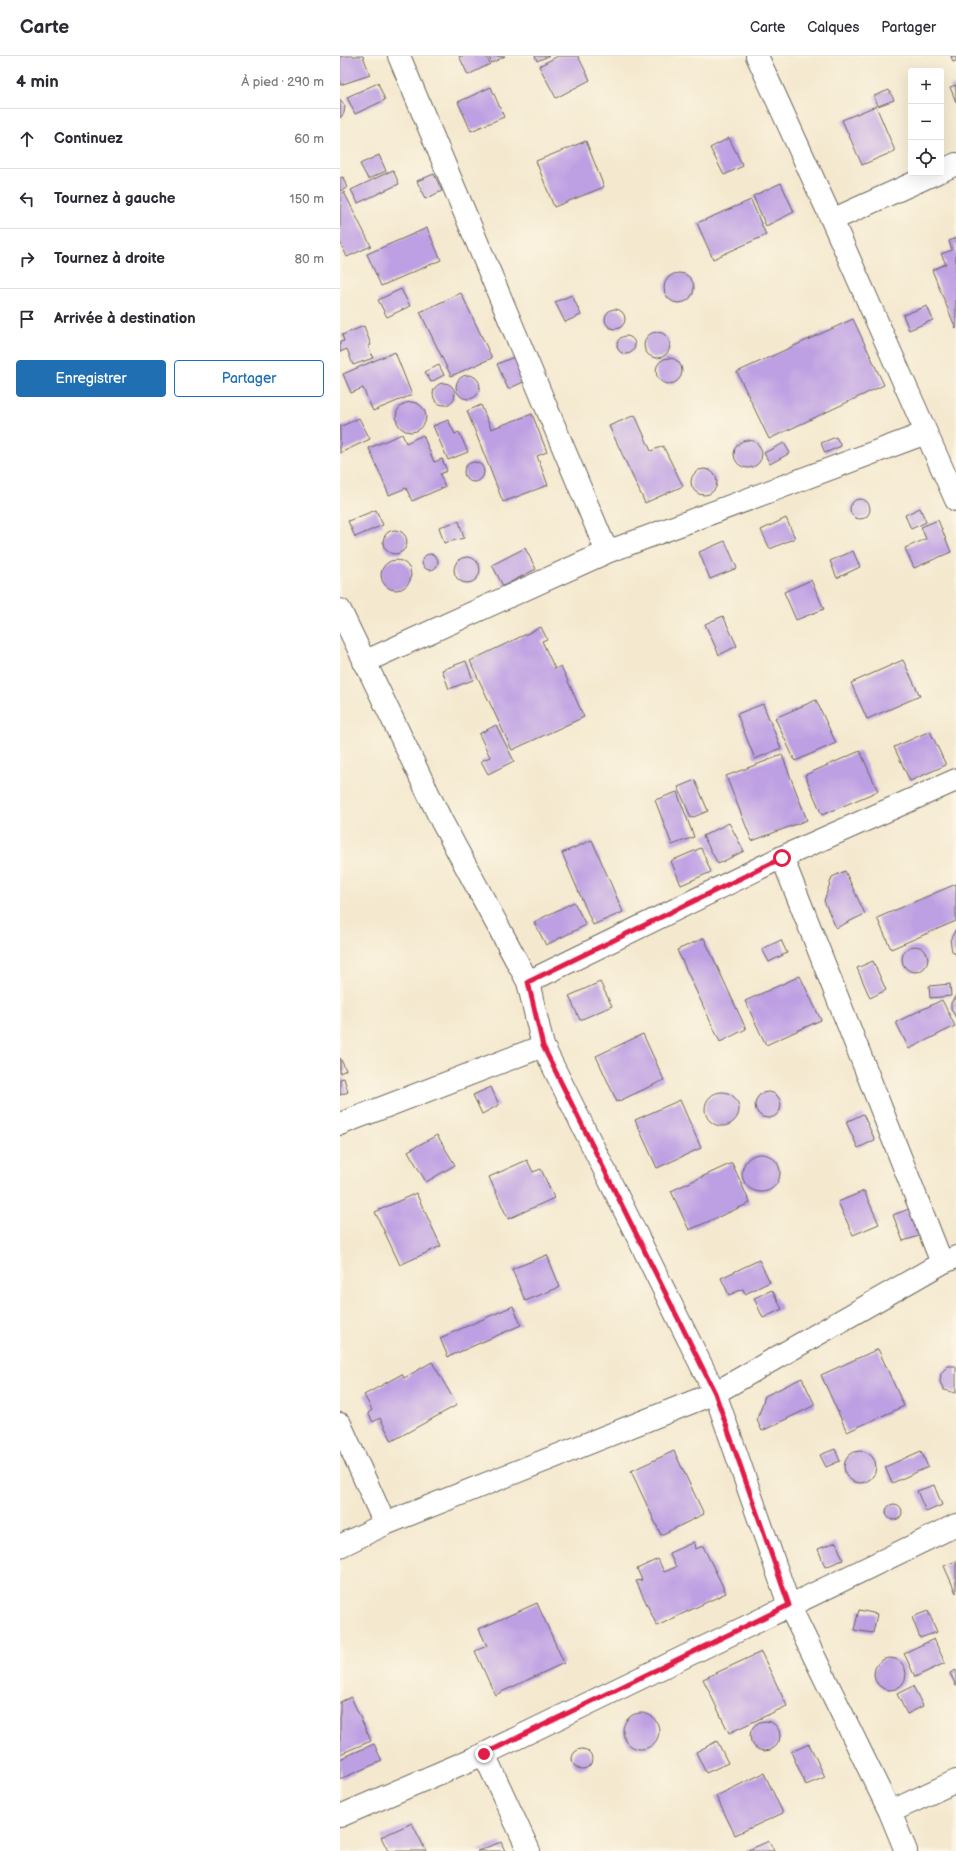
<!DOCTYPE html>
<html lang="fr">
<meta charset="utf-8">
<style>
:root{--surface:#fff;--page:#f7f7f7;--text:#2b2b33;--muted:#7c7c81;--line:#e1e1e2;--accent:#1f6fb2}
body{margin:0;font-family:"Balsamiq Sans",sans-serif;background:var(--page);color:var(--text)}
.controls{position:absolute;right:12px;top:12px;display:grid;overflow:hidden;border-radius:4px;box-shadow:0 4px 16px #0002}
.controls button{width:36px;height:36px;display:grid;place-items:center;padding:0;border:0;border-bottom:1px solid var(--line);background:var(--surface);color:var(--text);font:20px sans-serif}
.stop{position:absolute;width:12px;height:12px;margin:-9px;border:3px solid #e11d48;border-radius:50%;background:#fff}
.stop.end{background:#e11d48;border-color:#fff;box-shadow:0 1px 4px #0008}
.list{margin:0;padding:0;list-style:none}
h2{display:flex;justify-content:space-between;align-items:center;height:52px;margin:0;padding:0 16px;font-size:17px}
h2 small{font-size:13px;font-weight:400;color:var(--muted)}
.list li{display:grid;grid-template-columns:26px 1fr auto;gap:12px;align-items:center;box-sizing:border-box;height:60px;padding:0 16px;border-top:1px solid var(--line)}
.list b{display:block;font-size:15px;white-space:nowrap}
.list em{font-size:13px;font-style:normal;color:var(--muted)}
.actions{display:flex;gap:8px;padding:12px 16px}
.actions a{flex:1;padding:9px 0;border:1px solid var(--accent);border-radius:4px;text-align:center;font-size:14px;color:var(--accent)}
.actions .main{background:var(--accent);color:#fff}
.icon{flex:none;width:22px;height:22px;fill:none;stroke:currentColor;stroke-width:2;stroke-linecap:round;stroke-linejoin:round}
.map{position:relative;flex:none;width:616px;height:1795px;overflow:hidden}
header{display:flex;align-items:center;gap:24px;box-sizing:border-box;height:56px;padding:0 20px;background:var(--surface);border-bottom:1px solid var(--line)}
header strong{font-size:19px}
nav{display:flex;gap:22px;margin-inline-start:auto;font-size:14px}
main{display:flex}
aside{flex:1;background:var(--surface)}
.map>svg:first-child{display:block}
.building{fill:#bd9fe3}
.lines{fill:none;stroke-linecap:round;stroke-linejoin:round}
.minor-casing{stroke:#68645b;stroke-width:24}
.minor{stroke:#fff;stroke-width:22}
.route{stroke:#e11d48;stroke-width:5}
</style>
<header>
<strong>Carte</strong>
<nav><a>Carte</a><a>Calques</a><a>Partager</a></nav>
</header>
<main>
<aside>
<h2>4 min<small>À pied · 290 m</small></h2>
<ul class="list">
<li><svg class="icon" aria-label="ahead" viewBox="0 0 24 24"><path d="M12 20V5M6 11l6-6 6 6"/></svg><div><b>Continuez</b></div><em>60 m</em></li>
<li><svg class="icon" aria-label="left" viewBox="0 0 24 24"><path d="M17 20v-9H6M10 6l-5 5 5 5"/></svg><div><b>Tournez à gauche</b></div><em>150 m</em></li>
<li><svg class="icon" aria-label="right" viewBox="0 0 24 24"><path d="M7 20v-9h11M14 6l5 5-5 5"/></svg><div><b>Tournez à droite</b></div><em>80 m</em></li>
<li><svg class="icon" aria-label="arrive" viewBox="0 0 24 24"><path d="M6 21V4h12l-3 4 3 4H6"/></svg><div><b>Arrivée à destination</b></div></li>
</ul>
<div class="actions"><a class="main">Enregistrer</a><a>Partager</a></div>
</aside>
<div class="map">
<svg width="616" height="1795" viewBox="0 0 616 1795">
<rect width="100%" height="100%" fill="#fcf5e5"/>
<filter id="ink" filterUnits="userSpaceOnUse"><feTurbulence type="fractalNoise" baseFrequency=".025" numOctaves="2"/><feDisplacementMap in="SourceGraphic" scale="8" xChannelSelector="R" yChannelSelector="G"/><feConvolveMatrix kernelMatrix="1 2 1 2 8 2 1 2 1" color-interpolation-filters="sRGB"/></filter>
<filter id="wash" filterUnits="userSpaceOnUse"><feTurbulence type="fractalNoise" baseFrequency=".012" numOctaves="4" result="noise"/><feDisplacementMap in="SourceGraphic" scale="16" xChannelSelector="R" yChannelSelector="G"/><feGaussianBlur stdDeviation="0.9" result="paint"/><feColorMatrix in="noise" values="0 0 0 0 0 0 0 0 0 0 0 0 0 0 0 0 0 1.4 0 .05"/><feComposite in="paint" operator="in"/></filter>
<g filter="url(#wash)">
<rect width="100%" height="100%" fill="#f4e9cf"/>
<g id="blocks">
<!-- building -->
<path class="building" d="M0 0H23L30 19 0 29Z
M119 0H146L150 8 128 19Z
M148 0H165L152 7Z
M195 0H209L197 5Z
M218 0H238L250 24 216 42 199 10Z
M611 0H616V5L613 6Z
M38 27 45 44 15 58 7 41Z
M616 29V46L610 31Z
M151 31 164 61 131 75 118 46Z
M549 34 554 44 538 50 534 40Z
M0 43 5 50 4 57 0 62Z
M536 50 555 95 522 109 502 64Z
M389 82 403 110 384 119 370 92Z
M246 85 264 131 214 151 196 105Z
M39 99 46 115 28 123 20 108Z
M53 114 59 128 18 147 11 134Z
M94 118 102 135 85 143 77 125Z
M3 121 7 132 0 135V122Z
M441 127 454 156 426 170 413 140Z
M4 136 31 190 7 201 0 186V138Z
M411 144 426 179 373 203 357 167Z
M87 172 101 204 41 230 27 198Z
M616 182V273L592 214 606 208 601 198 612 194 609 185Z
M324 232a15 15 0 1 1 30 0a15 15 0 1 1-30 0Z
M61 233 70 250 47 261 38 244Z
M121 237 152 302 111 320 80 256Z
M232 239 241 259 225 266 215 246Z
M587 250 593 264 569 274 563 259Z
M265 263a10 10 0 1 1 20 0a10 10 0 1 1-20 0Z
M513 263 544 329 429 383 397 316Z
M24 270 31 289 28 290 33 302 13 309 7 293 0 296V286L4 285 2 279Z
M304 289a13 13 0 1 1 26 0a13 13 0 1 1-26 0Z
M277 289a9 9 0 1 1 18 0a9 9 0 1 1-18 0Z
M55 296 72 339 33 355 23 332 11 337 3 318Z
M179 299 190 323 168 333 157 308Z
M316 315a13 13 0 1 1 26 0a13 13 0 1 1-26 0Z
M99 309 104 319 91 326 85 316Z
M116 331a12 12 0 1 1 24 0a12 12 0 1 1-24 0Z
M93 338a11 11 0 1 1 22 0a11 11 0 1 1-22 0Z
M56 361a15 15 0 1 1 30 0a15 15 0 1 1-30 0Z
M141 349 151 373 192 358 207 396 197 400 208 429 163 446 127 355Z
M295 359 311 395 323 390 343 430 305 447 269 370Z
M19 362 30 383 0 397V371Z
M108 364 115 378 119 376 128 396 108 404 93 370Z
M62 378 66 387 83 379 94 406 102 403 107 415 100 418 105 431 72 445 66 432 49 439 29 392Z
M496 381 501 390 485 397 481 387Z
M394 398a14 14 0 1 1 28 0a14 14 0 1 1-28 0Z
M444 387 450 397 430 408 424 397Z
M124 416a10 10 0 1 1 20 0a10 10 0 1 1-20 0Z
M351 426a13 13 0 1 1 26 0a13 13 0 1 1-26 0Z
M510 453a10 10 0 1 1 20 0a10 10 0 1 1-20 0Z
M580 452 586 466 571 473 565 459Z
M36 454 43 469 15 481 8 465Z
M446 462 455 482 430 493 421 474Z
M598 464 611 496 574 512 565 492 586 483 581 471Z
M119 465 124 482 104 487 99 471Z
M43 486a12 12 0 1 1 24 0a12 12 0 1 1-24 0Z
M385 485 397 512 370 523 359 496Z
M185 492 196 513 163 530 152 509Z
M513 495 520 511 497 522 490 505Z
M82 506a8 8 0 1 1 16 0a8 8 0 1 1-16 0Z
M114 514a13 13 0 1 1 26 0a13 13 0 1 1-26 0Z
M41 519a15 15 0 1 1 30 0a15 15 0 1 1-30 0Z
M471 524 484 553 456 564 444 536Z
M383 560 397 590 379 599 365 568Z
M201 571 207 583 202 585 215 613 221 610 244 661 172 694 130 605Z
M563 604 580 640 527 663 511 627Z
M126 605 133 624 109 633 102 614Z
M476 644 496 687 455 705 435 662Z
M423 648 441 692 415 703 397 658Z
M156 669 174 705 148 718 141 705 150 701 139 678Z
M590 675 606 709 570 725 554 691Z
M520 695 538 735 482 759 465 719Z
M442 699 467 764 412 785 386 720Z
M355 724 368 755 351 762 338 731Z
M337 736 354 781 332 789 315 744Z
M389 767 404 795 378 808 363 780Z
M252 784 283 856 253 869 222 797Z
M361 792 371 816 341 829 331 805Z
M505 815 525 858 496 872 484 845 492 821Z
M616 828V865L551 893 537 862Z
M234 846 246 869 206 889 194 866Z
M616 873V899L612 895 610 884Z
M364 882 406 973 380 986 337 894Z
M441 884 447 897 429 906 422 893Z
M562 903a13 13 0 1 1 26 0a13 13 0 1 1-26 0Z
M533 905 546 934 530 942 517 912Z
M460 920 481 964 426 989 405 945Z
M260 926 272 950 240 964 229 940Z
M610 928 611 940 590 942 589 930Z
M616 939V962L611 952V947Z
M602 944 615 970 569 993 556 966Z
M303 978 324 1024 277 1046 256 1000Z
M0 1002 6 1014 0 1017Z
M4 1022 8 1036 0 1039V1023Z
M151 1031 159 1049 142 1058 133 1039Z
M415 1049a13 13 0 1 1 26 0a13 13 0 1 1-26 0Z
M365 1053a17 17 0 1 1 34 0a17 17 0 1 1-34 0Z
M340 1044 361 1092 317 1112 295 1064Z
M523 1058 535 1084 518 1092 506 1066Z
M97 1079 115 1109 86 1126 68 1095Z
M402 1117a19 19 0 1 1 38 0a19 19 0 1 1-38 0Z
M187 1104 193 1116 201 1113 214 1142 168 1163 149 1121Z
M392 1107 410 1147 349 1174 331 1135Z
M524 1135 539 1168 513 1179 498 1146Z
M76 1137 101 1190 60 1209 35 1156Z
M569 1153 579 1180 563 1185 553 1159Z
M207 1199 220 1231 185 1245 172 1213Z
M419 1204 430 1226 405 1238 403 1233 389 1239 381 1222Z
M432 1234 442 1253 423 1262 414 1242Z
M173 1250 181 1269 108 1301 100 1282Z
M538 1293 564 1350 507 1376 481 1319Z
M92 1306 117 1349 52 1385 40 1362 33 1366 28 1357 32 1354 24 1339 62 1318 64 1322Z
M608 1310H616V1337L604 1334 600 1326 601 1317Z
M462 1322 475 1349 422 1375 417 1364 425 1340Z
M495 1393 500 1405 486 1411 480 1399Z
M334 1395 364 1458 321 1479 291 1415Z
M581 1395 588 1411 552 1427 545 1411Z
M504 1411a16 16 0 1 1 32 0a16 16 0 1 1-32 0Z
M594 1429 602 1449 586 1456 577 1435Z
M546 1456a8 8 0 1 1 16 0a8 8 0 1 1-16 0Z
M354 1486 355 1493 363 1490 386 1537 317 1570 296 1525 302 1524 297 1513 318 1503 324 1516 336 1511 329 1497Z
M496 1486 503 1504 485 1511 478 1493Z
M616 1505V1537L604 1510Z
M197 1547 224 1607 155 1639 135 1595 147 1590 139 1573Z
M519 1554 537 1558 533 1577 514 1574Z
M588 1555 597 1576 580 1582 572 1561Z
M594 1583 605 1607 575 1621 564 1597Z
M421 1596 447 1650 389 1677 363 1623Z
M534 1618a16 16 0 1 1 32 0a16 16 0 1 1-32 0Z
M616 1614V1630L610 1617Z
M573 1630 583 1650 567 1658 557 1638Z
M11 1641 31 1685 0 1698V1646Z
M283 1675a18 18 0 1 1 36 0a18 18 0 1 1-36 0Z
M410 1680a15 15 0 1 1 30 0a15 15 0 1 1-30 0Z
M377 1685 388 1707 366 1717 356 1696Z
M34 1688 42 1705 0 1723V1703Z
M469 1688 485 1721 466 1729 451 1696Z
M232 1703a10 10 0 1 1 20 0a10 10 0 1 1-20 0Z
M424 1717 443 1757 395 1779 376 1740Z
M72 1767 86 1795H48L41 1781Z
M429 1785 434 1795H406Z
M161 1786 165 1795H137Z"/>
</g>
</g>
<g filter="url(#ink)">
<use href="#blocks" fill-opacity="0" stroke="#68645b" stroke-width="1"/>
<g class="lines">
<defs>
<path id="minor" d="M59 0 267 496
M417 0 492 164 616 444
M601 115 616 108
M492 164 596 117
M0 554 101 764 188 926 203 990 375 1337 449 1549 550 1756 566 1795
M24 606 267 496 586 377
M442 801 602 1207
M188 926 442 801 616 724
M0 1068 203 990
M0 1368 45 1468
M0 1490 45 1468 375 1337 602 1207 616 1201
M144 1698 189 1795
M550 1756 616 1725
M0 1760 144 1698 616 1469"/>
</defs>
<!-- minor casing -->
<use href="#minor" class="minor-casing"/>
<!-- minor -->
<use href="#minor" class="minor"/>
</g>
</g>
<g class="lines" filter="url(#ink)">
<!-- route -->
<path class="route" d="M144 1698 449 1549 375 1337 203 990 188 926 442 802"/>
</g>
</svg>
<div class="controls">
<button>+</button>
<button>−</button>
<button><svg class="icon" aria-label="locate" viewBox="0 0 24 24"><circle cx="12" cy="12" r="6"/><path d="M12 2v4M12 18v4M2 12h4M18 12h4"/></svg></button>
</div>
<div class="stop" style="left:442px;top:802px"></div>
<div class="stop end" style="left:144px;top:1698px"></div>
</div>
</main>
